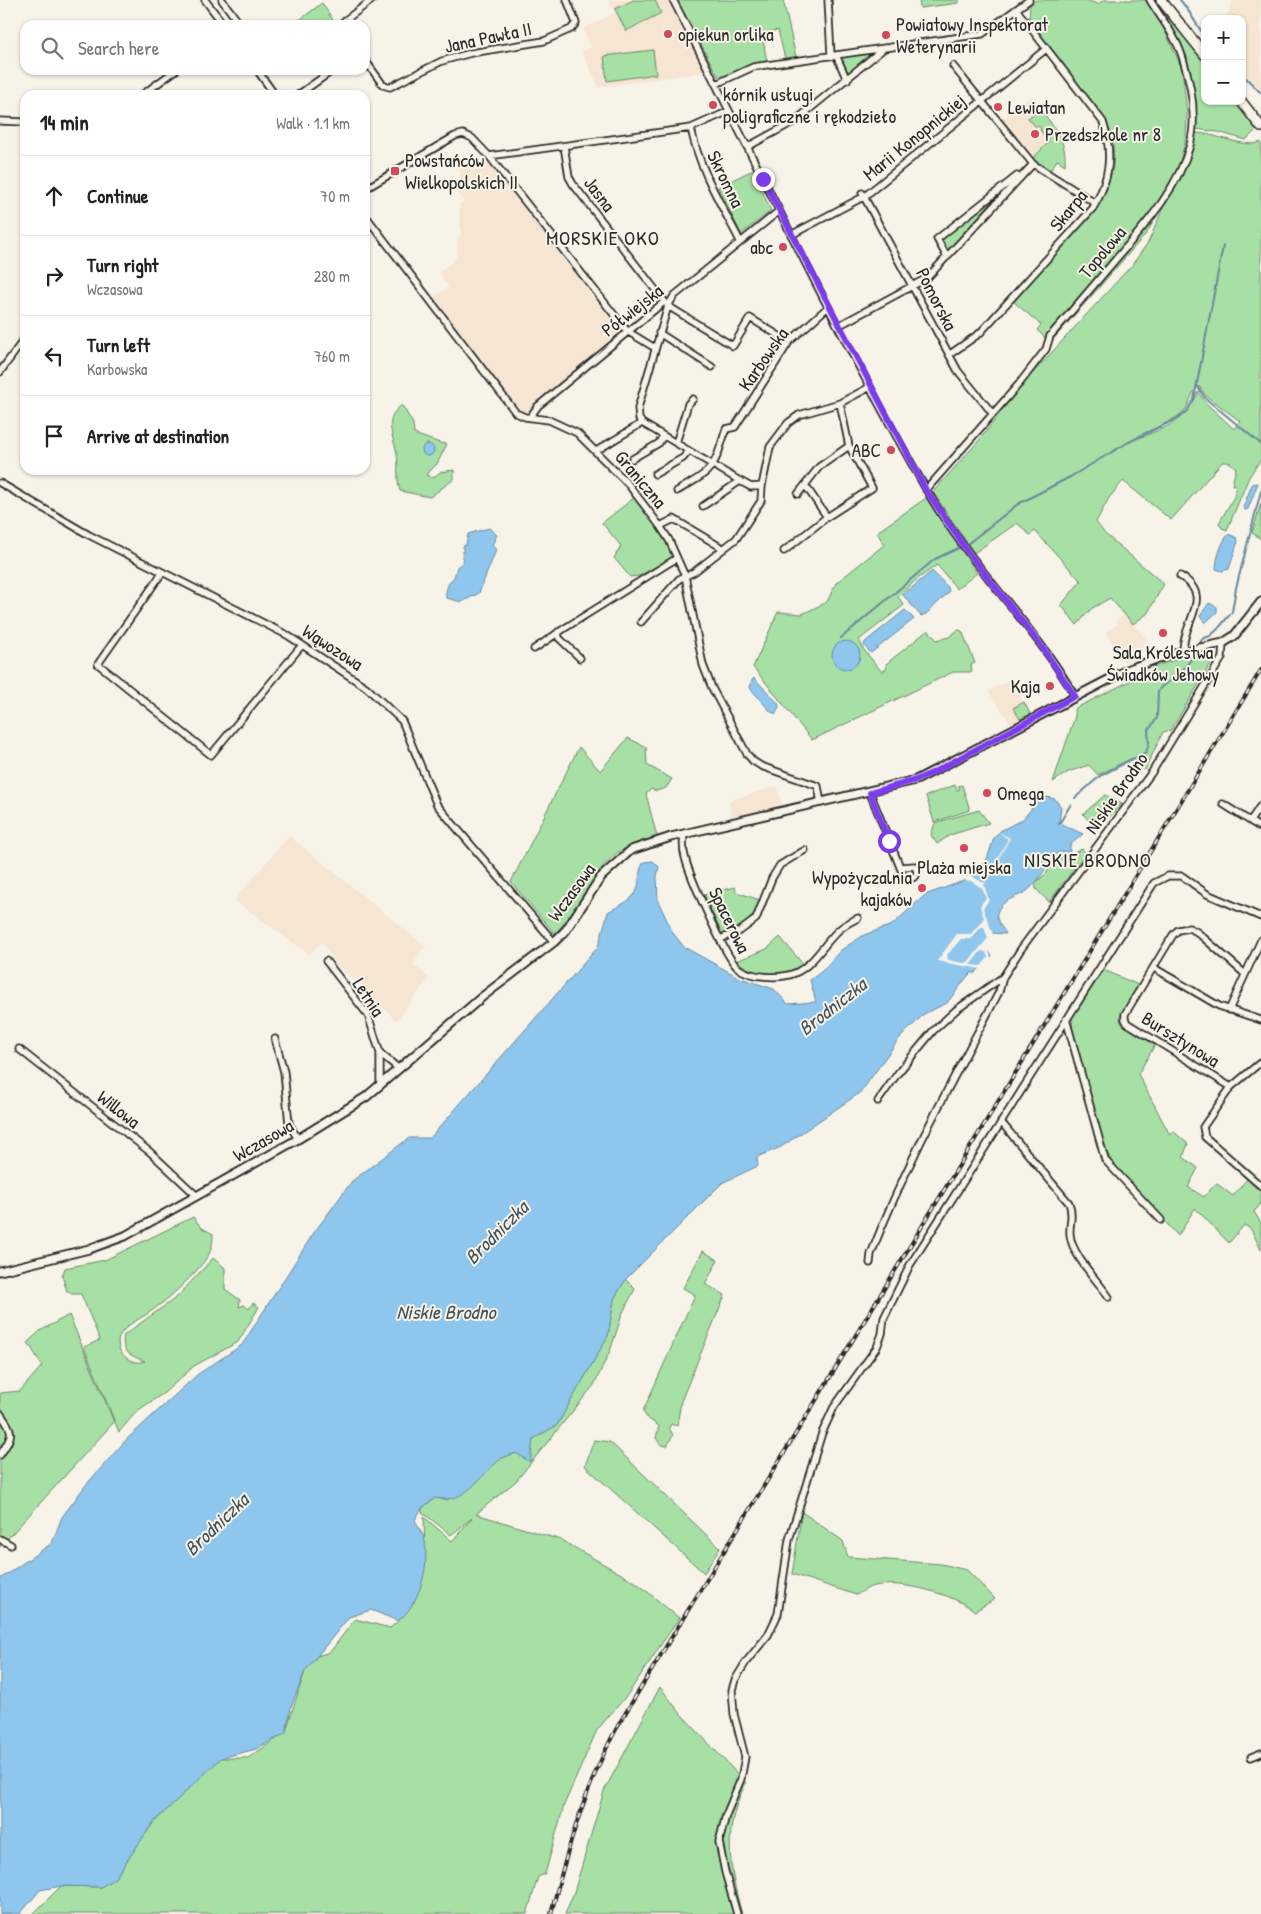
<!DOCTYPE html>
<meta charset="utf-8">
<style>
:root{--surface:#fff;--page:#f6f6f6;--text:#222;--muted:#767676;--line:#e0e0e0}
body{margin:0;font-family:"Patrick Hand",sans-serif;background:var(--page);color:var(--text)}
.controls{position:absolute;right:15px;top:15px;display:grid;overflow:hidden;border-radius:10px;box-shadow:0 1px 4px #0004}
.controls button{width:45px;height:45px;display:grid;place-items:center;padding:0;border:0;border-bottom:1px solid var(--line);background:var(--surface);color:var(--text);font:25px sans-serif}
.stop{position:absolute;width:15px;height:15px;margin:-11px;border:4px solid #7c3aed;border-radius:50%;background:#fff}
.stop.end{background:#7c3aed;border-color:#fff;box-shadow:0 1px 5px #0008}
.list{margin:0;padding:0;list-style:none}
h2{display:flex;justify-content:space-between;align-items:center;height:65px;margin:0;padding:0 20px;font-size:21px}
h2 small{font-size:16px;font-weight:400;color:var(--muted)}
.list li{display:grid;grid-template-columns:32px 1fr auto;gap:15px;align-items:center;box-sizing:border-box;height:80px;padding:0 20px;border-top:1px solid var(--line)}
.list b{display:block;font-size:19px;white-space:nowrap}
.list p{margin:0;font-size:16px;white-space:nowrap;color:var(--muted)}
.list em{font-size:16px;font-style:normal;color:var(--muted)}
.icon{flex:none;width:28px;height:28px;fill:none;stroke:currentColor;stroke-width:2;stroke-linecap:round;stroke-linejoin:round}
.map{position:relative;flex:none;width:1261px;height:1914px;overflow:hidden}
.search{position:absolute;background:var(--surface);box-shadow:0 1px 4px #0004;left:20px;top:20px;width:350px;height:55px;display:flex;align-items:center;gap:12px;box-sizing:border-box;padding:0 18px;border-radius:15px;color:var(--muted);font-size:19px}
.panel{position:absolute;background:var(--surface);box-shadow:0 1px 4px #0004;left:20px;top:90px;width:350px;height:385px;border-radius:15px}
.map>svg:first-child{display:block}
.built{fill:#f5e5d2}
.green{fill:#a7e0a5;stroke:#698668;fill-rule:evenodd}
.water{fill:#8fc6ed;stroke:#67889f}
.pier{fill:#f7f3e8;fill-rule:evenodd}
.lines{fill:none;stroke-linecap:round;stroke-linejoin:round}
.stream{stroke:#67889f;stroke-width:2}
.minor-casing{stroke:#2b2b2b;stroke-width:9}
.tertiary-casing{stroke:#2b2b2b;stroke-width:11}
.primary-casing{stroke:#2b2b2b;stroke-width:12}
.minor{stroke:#f7f3e8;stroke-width:5.5}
.tertiary{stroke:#f7f3e8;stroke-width:7}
.primary{stroke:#f7f3e8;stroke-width:9}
.rail-casing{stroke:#2b2b2b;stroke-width:4}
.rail{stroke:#f7f3e8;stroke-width:2;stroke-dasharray:5.5;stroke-linecap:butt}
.route{stroke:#7c3aed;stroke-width:6}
.poi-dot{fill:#d1495b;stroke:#f7f3e8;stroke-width:2}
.labels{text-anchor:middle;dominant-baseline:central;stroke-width:4;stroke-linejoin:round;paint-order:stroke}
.poi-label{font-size:19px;fill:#2b2b2b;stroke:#f7f3e8;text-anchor:start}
.street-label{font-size:19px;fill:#2b2b2b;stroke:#f7f3e8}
.neighbourhood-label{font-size:20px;letter-spacing:1px;fill:#2b2b2b;stroke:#f7f3e8}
.water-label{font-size:20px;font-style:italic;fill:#44525c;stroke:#f7f3e8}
</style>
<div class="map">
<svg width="1261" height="1914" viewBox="0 0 1261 1914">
<rect width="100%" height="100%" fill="#f7f3e8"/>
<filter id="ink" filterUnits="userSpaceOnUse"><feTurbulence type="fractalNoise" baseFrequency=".02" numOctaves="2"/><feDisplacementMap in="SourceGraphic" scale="10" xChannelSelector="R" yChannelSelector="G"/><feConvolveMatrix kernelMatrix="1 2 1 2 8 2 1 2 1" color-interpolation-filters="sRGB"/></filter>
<g filter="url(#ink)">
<!-- built -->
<path class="built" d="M608 0H668L705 72 599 87 582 52 592 47 583 29 615 13Z
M1233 0H1261V91L1242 71V19H1226Z
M1030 97 1055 127 1064 146 1065 165 1057 160 1050 171 1032 159 1001 120Z
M471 158 488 163 621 332 526 413H522L434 297 449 287 441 277 443 276 439 272 457 258 458 237 461 236 459 205 464 201 457 193 456 187 461 172 458 169Z
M1125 615 1146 639 1136 658 1124 662 1106 632 1118 624 1116 620Z
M1011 680 1030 714 1011 724 988 691Z
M777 786 782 806 731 820 729 801Z
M289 836 425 946 413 964 429 978 396 1021 368 991 338 966 322 942 309 954 234 900Z"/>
<!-- green -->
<path class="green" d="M633 0H655L661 13 626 31 615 9Z
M677 0H783L796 57 785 59 778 30 762 34 767 62C757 64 725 78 718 76Z
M919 0H959V3L920 8Z
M1036 0H1086L1098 4 1104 0H1145L1163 27 1182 68 1187 113 1186 137 1180 162 1157 216 1146 234 1050 343 1037 330 1041 325 1014 302C1031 282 1048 263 1065 243 1099 204 1130 171 1104 117L1029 19 1030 5Z
M1153 0H1158L1205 61V101H1235L1257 129 1246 140 1218 132 1196 129 1195 106 1186 61 1188 58Z
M322 3 336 25H293Z
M653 50 656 74 607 81 604 56Z
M871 53 872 54 849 74 841 57Z
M1040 109C1054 127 1067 141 1065 165L1057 160 1050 171 1032 159 1049 142 1040 130 1041 129 1039 126H1035L1028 118Z
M1195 133C1216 133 1244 149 1261 142V459L1249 477 1227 530 1222 528 1219 523 1235 495 1236 485H1232L1236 468 1229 462H1222L1171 520 1123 481 1109 498 1096 522 1105 534 1164 584 1147 614 1133 624 1110 598 1091 609 1077 625 1061 605 1081 581 1035 531 1030 535 1017 523 974 553 933 492 981 438 1019 388 1132 265 1149 241ZM1199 386 1206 396 1240 421 1234 429 1207 404 1198 392C1187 420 1166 428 1139 438L1138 436C1153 428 1174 422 1185 410 1191 402 1191 391 1199 386Z
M753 170 771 211 741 234 718 187Z
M1001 192 946 252 942 240Z
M402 405 413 424 414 434 440 443 447 444 437 464 426 475 433 478 440 472 454 470V479L430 497 400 491C396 478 399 468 397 455 395 438 381 420 402 405Z
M635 497 660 528 675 556 639 576 630 577 614 558 621 546 602 523Z
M926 498 977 573 957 589 937 565 916 580 898 597 904 605 859 640 864 650 882 672 887 668 886 664 928 630 937 640 949 637 958 630 962 631 975 663 971 665 972 672H953L812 740 753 667 778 612 802 614 827 602 836 583 884 545 877 532Z
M1261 503V539L1252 533Z
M1213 653 1216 655 1171 730 1163 732 1145 770 1132 758 1098 775 1089 765 1068 772 1053 782 1075 716 1074 709 1132 680 1147 677 1153 667 1184 657Z
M1024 702 1030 714 1020 719 1013 708Z
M628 738 646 747 647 765 672 779 666 788 656 791 651 789 646 794 657 837C645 842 631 845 620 851 600 862 574 914 555 934L511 882 579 747 600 771Z
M955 785 957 790 960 789 958 786 962 785 970 810 934 822 926 796Z
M1105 795 1122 804 1097 830 1083 814Z
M979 810 989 823 950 835 937 844 931 835 935 823Z
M1082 849 1086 853 1049 902 1036 889 1035 883 1047 873 1053 860 1068 856Z
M735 887 736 892 760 900C754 916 742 933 722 934L704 895Z
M780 937 802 963 799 969C774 978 757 976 736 961L767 949Z
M1104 970 1138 985 1120 1017 1121 1023 1155 1045 1138 1074 1170 1135 1173 1131 1188 1144 1183 1157 1198 1168 1188 1187 1204 1197 1216 1183 1233 1196 1247 1179 1261 1192V1203L1254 1212 1261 1223V1250L1251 1229 1244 1225 1229 1243 1195 1208 1178 1236 1112 1163 1103 1143 1073 1037 1072 1017Z
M193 1217 202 1228 213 1234C213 1241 212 1249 208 1256 195 1275 169 1299 150 1312 142 1318 129 1323 122 1332 110 1347 128 1367 145 1361 132 1356 120 1353 124 1335L177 1297 213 1258 225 1268V1289L240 1300 239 1307 244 1305 249 1309 253 1303 259 1307 238 1342 194 1366 164 1393 137 1411 119 1432 84 1347 100 1340 81 1294H72L67 1291 62 1276 65 1268 105 1260Z
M703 1251 718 1260 705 1284 725 1295 681 1401 677 1426 671 1424 669 1428 673 1435 667 1446 661 1445 656 1438 659 1426 647 1418 643 1411 695 1295 683 1288Z
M625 1279 635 1289 623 1312 610 1351 594 1385 516 1481 476 1514 561 1540 637 1583 679 1618 628 1694 597 1730 564 1805 545 1874 538 1877 527 1914H33L61 1886 101 1887 115 1878 153 1823 221 1758H248L285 1733 305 1671 317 1656 330 1652 355 1619 390 1628C430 1596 425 1564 424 1517L452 1541 472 1518 451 1535 422 1512V1508L435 1498 447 1500 502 1458 516 1453 530 1461 533 1439 557 1425 608 1336 614 1299Z
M69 1315 114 1422 0 1547V1393L20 1391 42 1366 28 1342 40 1331Z
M594 1440 610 1442 720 1548 704 1573 585 1466Z
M802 1512 843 1541 848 1557 941 1564 967 1570 995 1599 975 1611C953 1594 902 1580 874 1586 868 1587 862 1592 856 1595L792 1574Z
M660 1687 681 1714 746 1783C722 1829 729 1867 742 1914H565L574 1892 604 1791Z"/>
<!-- water -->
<path class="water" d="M422 450a6 6 0 1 1 12 0a6 6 0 1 1-12 0Z
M1258 483 1248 509 1245 510 1243 508 1252 484Z
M489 528 497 535 492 545 496 550 479 593 462 602 446 598C445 591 448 582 454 577L457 567 463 562V546L466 545 468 534Z
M1229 534 1237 538 1238 541 1229 569 1222 571 1216 569C1216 559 1222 540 1229 534Z
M932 571 948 587 949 592 926 614 921 616 903 595Z
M1209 603 1217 607V612L1205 623 1200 616Z
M905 610 914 619 871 653 864 646 865 642Z
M832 655a14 14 0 1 1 28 0a14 14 0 1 1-28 0Z
M754 678 778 703 779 707 776 714 771 712 750 688 752 680Z
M1047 797 1055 799 1061 807 1059 823 1083 834 1070 845V852H1058C1046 865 1041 880 1027 891 1017 898 1001 899 997 913 995 920 1003 928 1006 934L993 933 984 945 992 956 975 973H971L967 977 947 1003 924 1014 898 1040 861 1092 781 1147 757 1157 758 1166 722 1183 626 1279 614 1299 608 1336 557 1425 533 1439 530 1462 516 1453C511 1455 505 1456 501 1459 478 1475 468 1505 435 1498L422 1508 415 1520C418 1527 424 1535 425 1542 429 1569 420 1603 398 1621L371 1610 349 1617 305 1671 291 1707 286 1733 256 1749 221 1758 153 1823 115 1878 101 1887 61 1886 40 1890 20 1914H0V1579L52 1543 62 1517 85 1486 126 1440 198 1374 242 1345 313 1234 352 1181 409 1138H430L598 947 608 912C616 907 627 903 633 896 642 888 636 873 644 862L653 861 659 867 657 876 658 901 673 933 684 947 740 978 774 989 788 1004 816 1002 810 980 821 972 841 950 864 935 892 925 925 895 966 880 987 859 994 838 1000 831 1023 819 1038 801Z"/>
<!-- pier -->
<path class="pier" d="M997 831 1010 838 984 885 989 900 983 908 993 934 987 944 991 958 981 969 937 961 957 934H971L984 918 980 906 986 898 982 888 971 881 962 880 967 874 984 883 1008 839ZM981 927H984L988 938 968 962 963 963 948 960 947 955 961 939H971ZM981 951 986 952 988 958 981 966 970 965Z"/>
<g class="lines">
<!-- stream -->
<path class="stream" d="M1180 0C1191 12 1195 24 1205 36
M1242 74 1260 92
M1197 386 1205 398 1261 444
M966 545 1018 504 1070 477 1127 443 1178 418 1187 411 1194 399 1223 246
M841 638 935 559 961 547
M1200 643 1202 639 1210 636 1218 629 1232 612 1236 588 1261 491
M1075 798 1100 776 1146 752 1149 743 1148 731 1157 718 1158 692 1161 687 1179 675 1196 653
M1059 824 1071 804"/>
<defs>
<path id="minor" d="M205 0 224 25
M222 0 239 23
M673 0C757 163 835 330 926 489 968 564 1032 622 1075 696
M828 0 831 55
M343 25 344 21 372 0
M836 55 847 80
M365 60 383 85 390 87 442 61 471 53 544 41 571 29 576 23 567 0
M953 66 1033 164 1095 203
M257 70 275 95
M716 84 753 67 982 34 1029 0
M142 95 176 70
M298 95 333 70
M0 121 25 122
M691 128C699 169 721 204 740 241
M564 146 569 177 573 184 668 306 674 296 779 211
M747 147 795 121 883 49
M489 156 627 331 655 348
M365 189 455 136 463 134 472 138 489 156 691 128 729 111
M862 193 958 371 993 414
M365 215 516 413 525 417 549 420 577 433 628 484 660 526 669 540 685 576 703 665 712 688 747 754 753 761 761 766 818 786 821 803
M791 235 865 196 1046 49
M947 257 937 239 1017 176
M838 326 927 278 1033 164
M659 333 712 367
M781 337 750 318 733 346 668 306 638 408 639 419 642 423 740 481 751 487 762 486 770 447 788 423 799 415 840 403 870 387
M949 355 980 333 1093 208C1110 180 1113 153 1103 122L1016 9
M0 372 25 338
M530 417 538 406 664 302
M676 443 688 404 693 399
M596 451 642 423
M632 459 659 443 663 436
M655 474 683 458 689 451
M0 483 89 535 287 635 366 687 402 721 437 805 554 942
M805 485 827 517
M926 490 1019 384 1046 349 1050 336C1072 311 1094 285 1116 259 1145 225 1178 189 1190 145 1197 117 1191 83 1182 56 1176 36 1160 17 1150 0
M677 491C714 469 713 471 726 429L735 427 789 342 828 307
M798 494 819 467 849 446
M703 506 740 481
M660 526 674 519 724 549
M784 551 827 517 872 488 849 446 840 403
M162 573 98 664 211 755 302 645
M1180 576C1215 596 1183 621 1183 650
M641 622 679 579 694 572 736 539 761 501 762 486
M558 632 559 638 580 658
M534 649 565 628 677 558
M870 793 904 877 910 879 916 876 917 872 915 866 900 867
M1223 804 1261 828
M1250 821 1261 805
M684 835C683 842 683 850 685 857 689 875 725 956 737 967 749 978 781 979 795 973 815 964 825 941 841 928 846 924 852 921 858 918
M720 939 740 931 756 919 772 878 780 865 805 850
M326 961 368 1015 380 1053 399 1069
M1154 968 1219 1006 1261 1020
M1229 1010 1261 940
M1066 1019 1105 1160 1161 1220
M275 1039 284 1072 289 1124 298 1139
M19 1049 150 1152 197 1196
M1261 1062 1231 1087 1203 1127 1205 1137 1261 1186
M380 1086V1053
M1231 1087 1127 1023 1125 1019V1014L1173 935 1178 930 1189 928 1197 932 1245 974
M878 1101 898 1073 933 1031 956 1010 1003 977 1021 949 1152 772 1222 658 1223 643
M1001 1122 1069 1203C1074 1215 1069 1223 1070 1234 1071 1254 1097 1280 1109 1297
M870 1263 871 1254C906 1163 954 1078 999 992L1003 977
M0 1413C14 1433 14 1434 0 1455
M0 1539 11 1545
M1251 1757 1261 1753
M737 1914 725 1872 719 1842 726 1815 741 1779 745 1757 734 1714 732 1690 735 1680 746 1662 768 1635 778 1614 789 1540 822 1433 834 1407 877 1347 882 1334 884 1318 910 1265 1154 883 1168 876H1182L1207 894 1261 917"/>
<path id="tertiary" d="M0 1271 89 1249 125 1236 298 1139 366 1097 482 997 554 942 566 930 601 877 631 850 671 837 916 780 1129 669 1168 655 1223 643 1234 636 1261 602"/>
<path id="primary" d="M1161 0 1205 55
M1241 101 1261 127"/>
</defs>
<!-- minor casing -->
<use href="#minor" class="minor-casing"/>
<!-- tertiary casing -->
<use href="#tertiary" class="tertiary-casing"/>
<!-- primary casing -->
<use href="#primary" class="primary-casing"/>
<!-- minor -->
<use href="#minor" class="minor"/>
<!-- tertiary -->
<use href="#tertiary" class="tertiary"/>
<!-- primary -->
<use href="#primary" class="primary"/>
<defs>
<path id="rail" d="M551 1914C568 1847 586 1783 620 1722L1261 670"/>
</defs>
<!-- rail casing -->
<use href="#rail" class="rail-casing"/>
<!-- rail -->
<use href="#rail" class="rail"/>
</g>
</g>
<g class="lines" filter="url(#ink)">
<!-- route -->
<path class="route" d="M763 179 926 490 967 551 1040 644 1075 696 934 772 916 780 870 793 889 841"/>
</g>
<!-- markers -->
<g class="poi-dot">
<circle cx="668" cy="34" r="5"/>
<circle cx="886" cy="35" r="5"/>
<circle cx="713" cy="105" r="5"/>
<circle cx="998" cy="107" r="5"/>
<circle cx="1035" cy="134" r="5"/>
<rect x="390" y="166" width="10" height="10" rx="2.5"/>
<circle cx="783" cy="247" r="5"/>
<circle cx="891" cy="450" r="5"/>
<circle cx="1163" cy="633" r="5"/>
<circle cx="1050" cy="686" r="5"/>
<circle cx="987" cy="793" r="5"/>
<circle cx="964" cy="848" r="5"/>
<circle cx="922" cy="888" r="5"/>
</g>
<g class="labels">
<!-- poi labels -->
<g class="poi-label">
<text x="896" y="24">Powiatowy Inspektorat<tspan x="896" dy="22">Weterynarii</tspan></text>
<text x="678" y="34">opiekun orlika</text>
<text x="723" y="94">kórnik usługi<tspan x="723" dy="22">poligraficzne i rękodzieło</tspan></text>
<text x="1008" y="107">Lewiatan</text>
<text x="1045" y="134">Przedszkole nr 8</text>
<text x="405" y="160">Powstańców<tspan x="405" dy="22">Wielkopolskich II</tspan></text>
<text x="773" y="247" text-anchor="end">abc</text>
<text x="881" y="450" text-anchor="end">ABC</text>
<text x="1163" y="652" text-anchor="middle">Sala Królestwa<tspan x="1163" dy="22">Świadków Jehowy</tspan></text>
<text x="1040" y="686" text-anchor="end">Kaja</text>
<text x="997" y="793">Omega</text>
<text x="964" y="867" text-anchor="middle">Plaża miejska</text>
<text x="912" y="877" text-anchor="end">Wypożyczalnia<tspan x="912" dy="22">kajaków</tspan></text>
</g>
<!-- street labels -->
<g class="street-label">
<text transform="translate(488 37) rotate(-12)">Jana Pawła II</text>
<text transform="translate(914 137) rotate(-39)">Marii Konopnickiej</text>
<text transform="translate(726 179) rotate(64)">Skromna</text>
<text transform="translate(600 194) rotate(53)">Jasna</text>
<text transform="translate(1068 210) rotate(-51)">Skarpa</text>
<text transform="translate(1102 252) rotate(-50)">Topolowa</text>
<text transform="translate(937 299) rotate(63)">Pomorska</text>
<text transform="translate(632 310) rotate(-38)">Półwiejska</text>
<text transform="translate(763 359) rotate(-55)">Karbowska</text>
<text transform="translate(641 479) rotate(50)">Graniczna</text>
<text transform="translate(333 647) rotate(33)">Wąwozowa</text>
<text transform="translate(1116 793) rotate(-55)">Niskie Brodno</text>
<text transform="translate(571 892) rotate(-54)">Wczasowa</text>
<text transform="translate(730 920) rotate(64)">Spacerowa</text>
<text transform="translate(369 997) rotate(57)">Letnia</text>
<text transform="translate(1181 1039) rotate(32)">Bursztynowa</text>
<text transform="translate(119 1109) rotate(38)">Willowa</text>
<text transform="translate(263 1140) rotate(-30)">Wczasowa</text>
</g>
<!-- neighbourhood labels -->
<g class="neighbourhood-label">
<text x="603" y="237">MORSKIE OKO</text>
<text x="1088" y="859">NISKIE BRODNO</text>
</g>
<!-- water labels -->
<g class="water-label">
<text transform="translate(832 1006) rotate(-38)">Brodniczka</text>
<text transform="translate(496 1232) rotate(-45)">Brodniczka</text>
<text x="446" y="1311">Niskie Brodno</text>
<text transform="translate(216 1524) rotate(-44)">Brodniczka</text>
</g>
</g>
</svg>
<div class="controls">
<button>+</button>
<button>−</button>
</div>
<div class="stop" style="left:889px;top:841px"></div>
<div class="stop end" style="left:763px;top:179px"></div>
<div class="search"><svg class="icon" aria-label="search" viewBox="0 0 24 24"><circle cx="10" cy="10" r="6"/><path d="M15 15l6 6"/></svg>Search here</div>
<section class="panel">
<h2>14 min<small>Walk · 1.1 km</small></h2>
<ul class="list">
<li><svg class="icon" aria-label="ahead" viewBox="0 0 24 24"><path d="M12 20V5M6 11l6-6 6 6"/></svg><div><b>Continue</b></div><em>70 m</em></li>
<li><svg class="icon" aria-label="right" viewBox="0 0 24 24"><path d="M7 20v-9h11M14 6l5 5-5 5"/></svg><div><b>Turn right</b><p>Wczasowa</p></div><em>280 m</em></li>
<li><svg class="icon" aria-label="left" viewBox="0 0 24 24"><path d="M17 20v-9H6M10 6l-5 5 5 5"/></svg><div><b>Turn left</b><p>Karbowska</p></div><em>760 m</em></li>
<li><svg class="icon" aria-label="arrive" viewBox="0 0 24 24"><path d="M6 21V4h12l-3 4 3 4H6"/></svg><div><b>Arrive at destination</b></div></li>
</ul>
</section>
</div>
